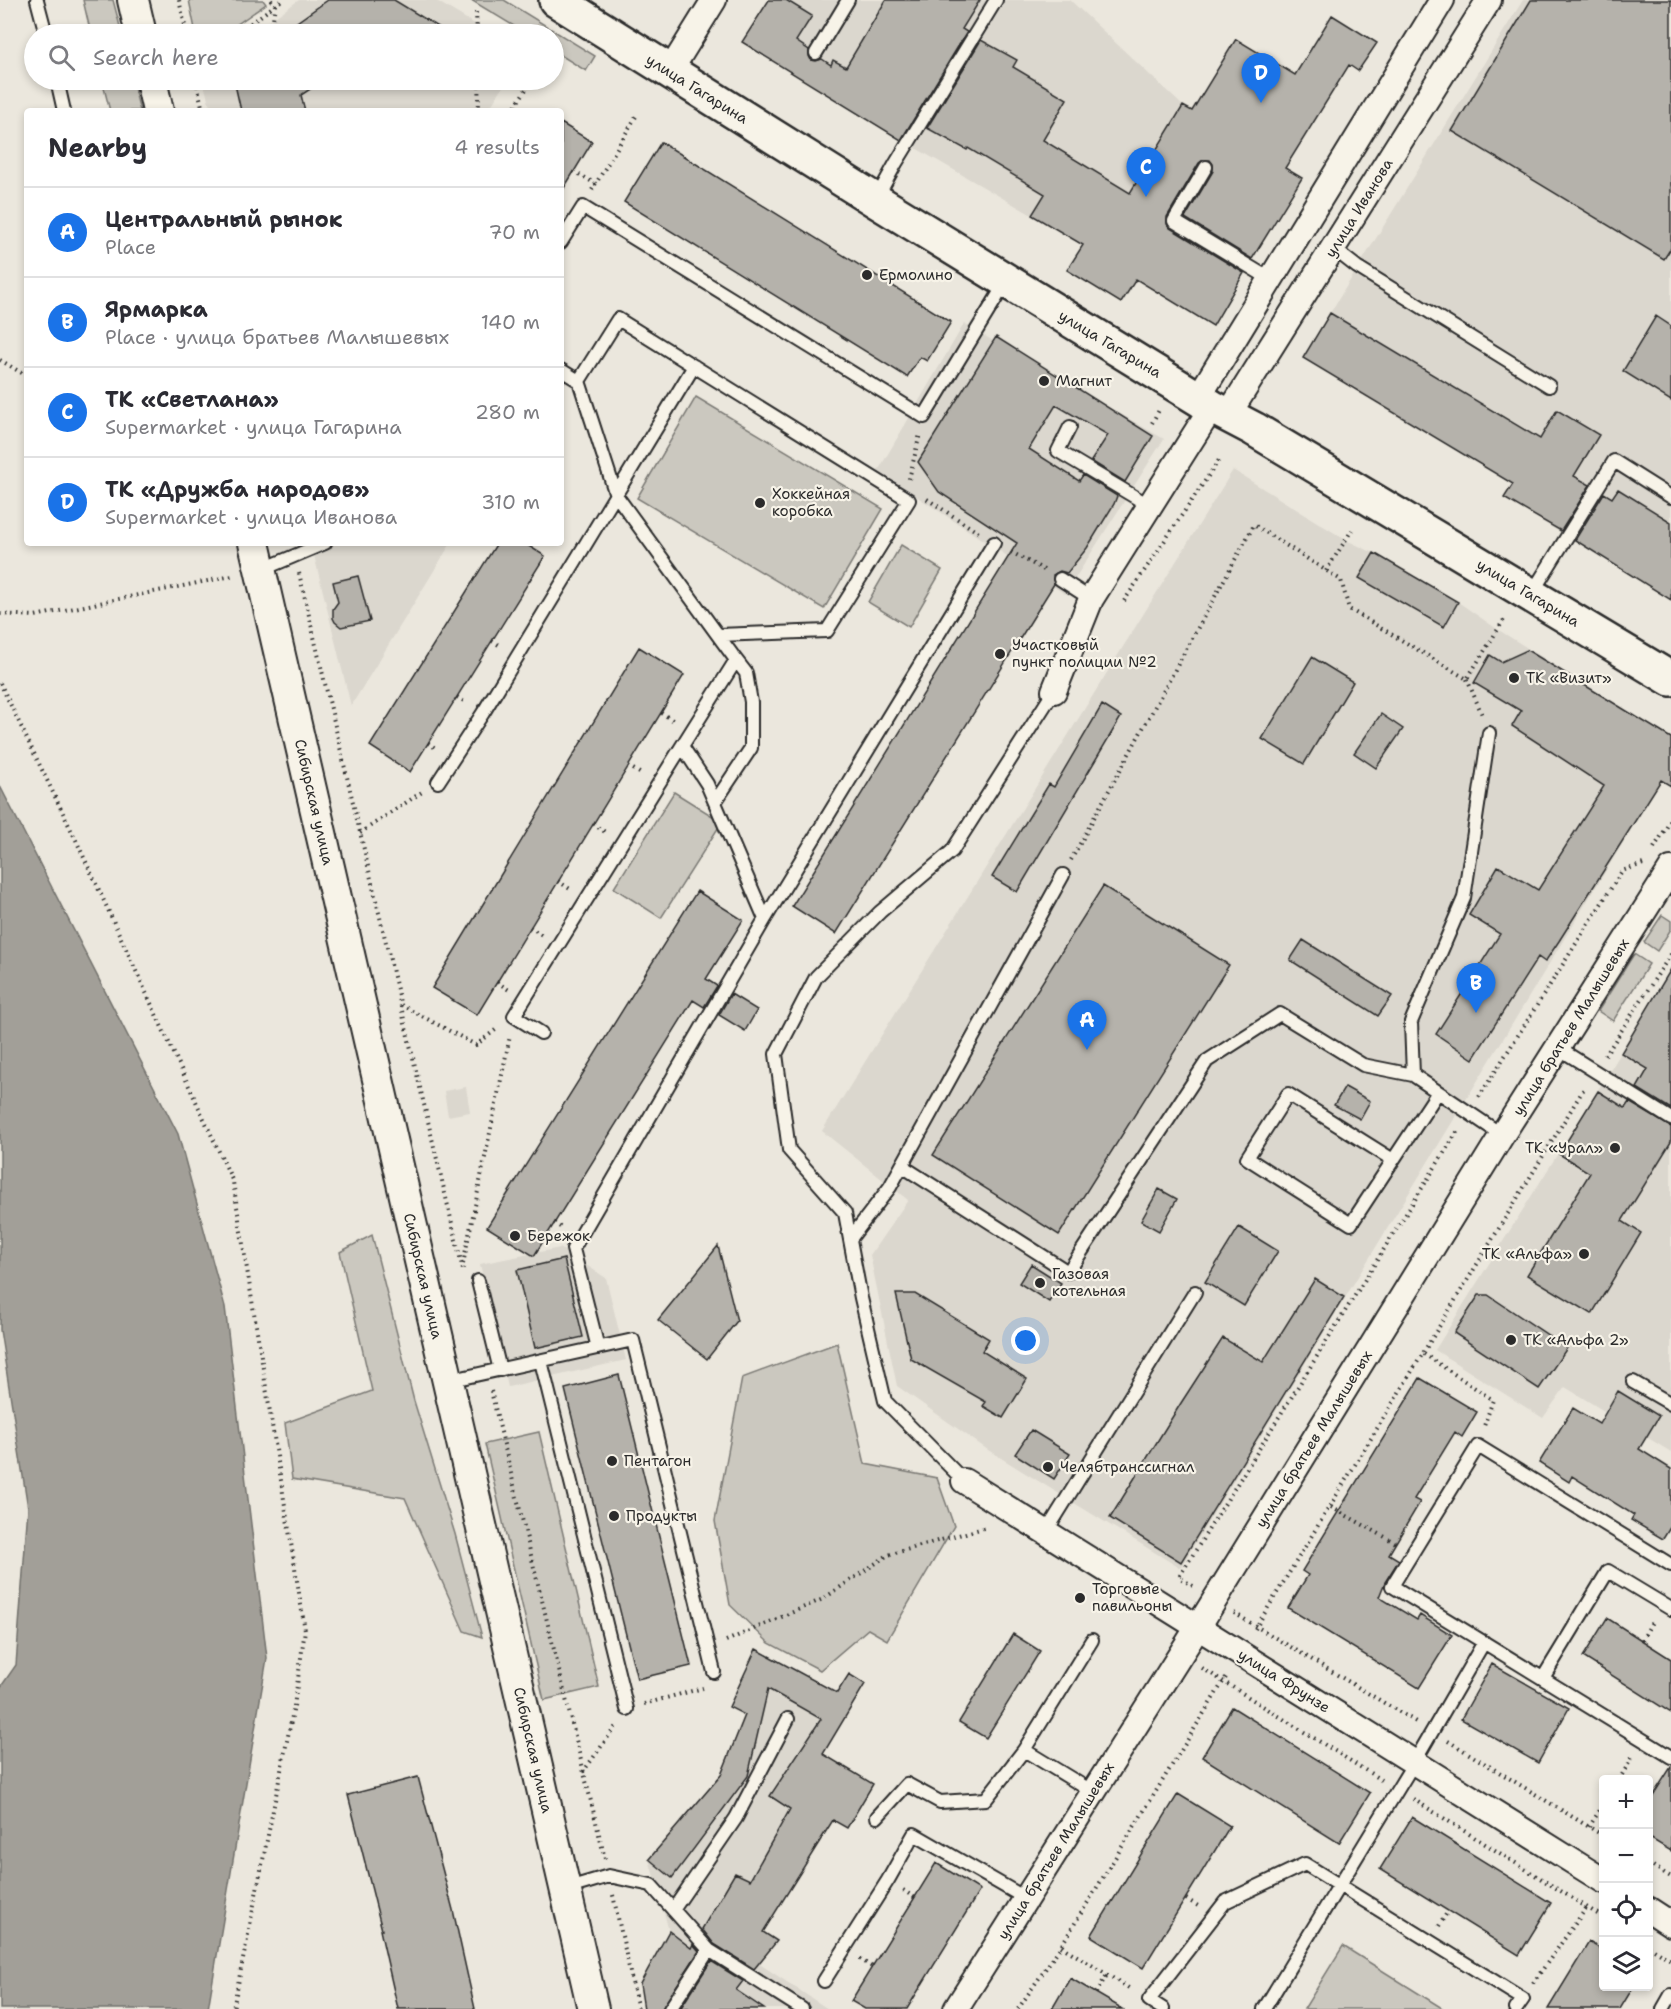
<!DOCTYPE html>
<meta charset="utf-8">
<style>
:root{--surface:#fff;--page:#f7f7f7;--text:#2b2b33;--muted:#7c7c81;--line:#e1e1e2;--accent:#1a73e8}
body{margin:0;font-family:"Shantell Sans",sans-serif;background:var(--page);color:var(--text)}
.controls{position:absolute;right:18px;bottom:18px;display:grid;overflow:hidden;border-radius:6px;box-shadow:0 3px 9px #0003}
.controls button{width:54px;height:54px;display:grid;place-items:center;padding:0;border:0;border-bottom:2px solid var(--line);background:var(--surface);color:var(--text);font:30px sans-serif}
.you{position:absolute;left:1026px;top:1341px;width:21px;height:21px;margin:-15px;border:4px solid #fff;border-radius:50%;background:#1a73e8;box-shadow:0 0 0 9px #1a73e833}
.badge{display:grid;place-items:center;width:39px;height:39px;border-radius:50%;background:var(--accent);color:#fff;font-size:20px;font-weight:700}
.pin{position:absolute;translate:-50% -50px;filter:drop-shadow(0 2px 3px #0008)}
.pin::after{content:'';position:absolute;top:32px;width:21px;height:18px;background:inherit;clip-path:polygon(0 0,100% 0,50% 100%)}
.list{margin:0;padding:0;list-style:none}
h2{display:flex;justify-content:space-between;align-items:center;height:78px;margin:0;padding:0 24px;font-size:26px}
h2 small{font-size:20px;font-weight:400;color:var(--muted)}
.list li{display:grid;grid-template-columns:39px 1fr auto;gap:18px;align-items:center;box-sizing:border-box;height:90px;padding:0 24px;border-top:2px solid var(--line)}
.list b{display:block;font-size:22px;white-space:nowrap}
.list p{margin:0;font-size:20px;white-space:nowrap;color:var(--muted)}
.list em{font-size:20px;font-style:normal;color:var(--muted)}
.icon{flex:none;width:33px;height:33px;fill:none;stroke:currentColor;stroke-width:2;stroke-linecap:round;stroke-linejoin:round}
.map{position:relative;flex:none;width:1671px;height:2009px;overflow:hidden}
.search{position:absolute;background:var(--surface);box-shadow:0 3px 9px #0003;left:24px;top:24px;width:540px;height:66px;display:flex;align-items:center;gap:15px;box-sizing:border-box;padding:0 21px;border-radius:33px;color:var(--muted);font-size:22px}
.panel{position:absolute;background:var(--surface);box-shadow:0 3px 9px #0003;left:24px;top:108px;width:540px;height:438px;border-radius:6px}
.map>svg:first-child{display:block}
.built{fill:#dbd7ce}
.green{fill:#cbc8bf;stroke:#7b7a75;stroke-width:1.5}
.water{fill:#a29f98;stroke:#72716c;stroke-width:1.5}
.building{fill:#b5b2ab;stroke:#2b2b2b;stroke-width:1.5}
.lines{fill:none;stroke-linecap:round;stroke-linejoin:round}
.service-casing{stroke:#2b2b2b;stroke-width:16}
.minor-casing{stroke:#2b2b2b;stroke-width:28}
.tertiary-casing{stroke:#2b2b2b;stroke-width:34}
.secondary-casing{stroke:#2b2b2b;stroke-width:38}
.path{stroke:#2b2b2b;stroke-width:4;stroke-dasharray:1.5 4.5;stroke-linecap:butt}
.service{stroke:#f7f3e8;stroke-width:12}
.minor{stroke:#f7f3e8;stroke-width:24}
.tertiary{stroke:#f7f3e8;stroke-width:30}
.secondary{stroke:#f7f3e8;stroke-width:33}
.poi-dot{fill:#2b2b2b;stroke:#f7f3e8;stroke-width:2}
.labels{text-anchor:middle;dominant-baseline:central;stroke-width:4.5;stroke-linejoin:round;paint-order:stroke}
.street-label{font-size:15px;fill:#2b2b2b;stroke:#f7f3e8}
.poi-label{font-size:15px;fill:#2b2b2b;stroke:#f7f3e8;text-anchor:start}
</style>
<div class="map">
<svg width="1671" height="2009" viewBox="0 0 1671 2009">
<rect width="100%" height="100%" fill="#ebe7dd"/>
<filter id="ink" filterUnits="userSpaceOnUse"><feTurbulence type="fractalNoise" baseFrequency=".0167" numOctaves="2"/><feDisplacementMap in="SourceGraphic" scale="12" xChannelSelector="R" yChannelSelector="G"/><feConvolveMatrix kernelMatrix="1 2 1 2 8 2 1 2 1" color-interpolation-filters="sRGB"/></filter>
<g filter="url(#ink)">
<!-- built -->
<path class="built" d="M299 0H435L491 34H251Z
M769 0H1070L1183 106 1302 178 1213 326 1032 215 874 124 742 42Z
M1523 0H1671V600L1504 498 1540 438 1330 313Z
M203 80H507L488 111H211Z
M964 324 1164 439 1065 594 878 471Z
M1233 470 1346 540 1374 553 1458 602 1497 629 1671 738V764L1180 1568 988 1450 897 1386 870 1255 908 1200 822 1131Z
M311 543H451L351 706Z
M1621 1053 1671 1082V1452L1565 1387 1543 1418 1435 1350Z
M466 1087 470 1112 448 1116 444 1091Z
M560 1248 606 1278 626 1360 508 1387 480 1264Z
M756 1649 833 1691 853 1704 791 1809 826 1831 763 1932 777 1941 758 1963 828 2009H644L640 1984 669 1931 649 1859 721 1775 745 1715 729 1707Z"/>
<!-- green -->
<path class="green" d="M83 0H113L122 34H91Z
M189 0H263L266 4 223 34H196Z
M471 0H504L595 56 586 71 554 51V34H527Z
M102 80H132L140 111H110Z
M696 397 883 509 824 609 637 498Z
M901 545 942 570 909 627 868 602Z
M674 792 722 822 661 918 614 888Z
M1662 915 1671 921V929L1657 951 1644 942Z
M1634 954 1649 964 1613 1021 1598 1011Z
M372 1235 414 1401 455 1534 482 1637 464 1631 405 1498 292 1479 285 1423 372 1391 340 1252Z
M837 1343 865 1464 937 1478 954 1526 887 1640 868 1629 820 1670 769 1643 730 1605 715 1521 742 1378Z
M539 1432 599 1687 544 1700 485 1444Z
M1343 1946 1442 2008V2009H1304Z"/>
<!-- water -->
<path class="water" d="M0 786 178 1134 225 1307 267 1658 208 2009H0V1688L16 1665 28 1508 0 1330Z"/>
<!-- building -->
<path class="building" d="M328 0H394L450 34H280Z
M769 0H786L812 16 796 41 809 50V56L811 60 816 61 822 59 831 65 833 60 846 67 886 0H980L962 29 967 32 901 140 742 42Z
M1531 0H1671V248L1664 259 1452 131Z
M1332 15 1377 43 1358 71 1349 65 1285 168 1302 178 1252 259 1185 218 1213 171V164L1210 160H1203L1199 163 1167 217V224L1170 228 1244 273 1213 326 1136 279 1121 303 1067 270 1083 245 1032 215 1045 194 968 148 967 150 927 128 981 40 1017 60 1013 67 1067 99 1043 140 1130 193 1183 106 1192 111 1236 39 1295 75Z
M234 80H324L301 95 305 111H241Z
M561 123 592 142 561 193Z
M661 142 951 322 927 361 920 357 907 377 624 202Z
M1330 313 1540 439 1557 410 1599 435 1574 476 1590 485 1561 531 1504 498 1513 484 1303 358Z
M1656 316 1671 326V401L1623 371Z
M996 337 1153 436 1125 482 1091 461 1108 435 1056 405 1029 449 1079 481 1083 475 1117 496 1114 504 1087 548 1067 573 1060 571 1053 575 1054 584 836 934 792 906 1017 543 939 492 918 462Z
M1618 489 1671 522V600L1575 540 1604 493 1612 498Z
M497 543H524L545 556 410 772 370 746Z
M1374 553 1458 602 1444 627 1359 578Z
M358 576 370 621 341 627 335 622 333 618V609L338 602 333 582Z
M639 647 684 675 477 1015 432 988Z
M1527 650 1671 738V786L1661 780 1559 941 1545 962 1538 957 1473 1059 1436 1034 1500 934 1469 915 1498 866 1538 890 1604 786 1512 726 1521 711 1474 683 1490 655 1501 662Z
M1312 657 1353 682 1304 764 1262 739Z
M1102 705 1121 717 1017 892 992 877 1049 784 1054 787Z
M1381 714 1403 729 1376 768 1354 753Z
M1103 886 1229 965 1059 1235 933 1155Z
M697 891 743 920 706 979 717 986 704 1007 693 1000 534 1256 487 1227Z
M1303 940 1392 996 1378 1016 1290 960Z
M1671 969V1109L1637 1088 1648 1069 1621 1053Z
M731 994 757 1010 745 1031 719 1015Z
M1345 1087 1370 1101 1360 1119 1334 1105Z
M1598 1091 1625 1108 1629 1102 1671 1127V1142L1622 1221 1641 1233 1592 1314 1527 1275 1590 1173 1559 1154Z
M1159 1189 1177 1199 1159 1231 1141 1221Z
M1239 1227 1278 1251 1244 1306 1205 1282Z
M718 1246 737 1321 707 1359 658 1320Z
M564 1259 583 1337 535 1348 517 1270Z
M1031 1264 1061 1283 1049 1302 1019 1283Z
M1315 1279 1344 1297 1181 1562 1110 1518 1181 1403 1223 1338 1263 1362Z
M896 1294H915L989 1339 982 1351 1027 1379 1003 1418 983 1406 986 1402 911 1359Z
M1479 1295H1488L1567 1348 1539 1389 1454 1333Z
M619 1375 691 1666 637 1679 565 1389Z
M1420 1378 1477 1412 1462 1437 1455 1432 1414 1499 1420 1502 1389 1554 1399 1560 1385 1582 1379 1597 1417 1620 1420 1615 1452 1635 1419 1688 1288 1608 1308 1575 1302 1571Z
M1618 1391 1659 1416 1639 1449 1671 1469V1526L1663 1539 1631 1520 1634 1515 1572 1476 1569 1482 1539 1463 1573 1408 1599 1424Z
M1031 1430 1070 1454 1054 1479 1015 1454Z
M1607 1618 1671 1659V1713L1583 1657Z
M1013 1634 1040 1651 986 1738 959 1722Z
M756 1649 837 1693 849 1674 865 1684 823 1754 873 1784 847 1828 833 1820 763 1932 777 1941 754 1969 714 1944 702 1929 735 1873 750 1880 790 1809 770 1796 821 1719 768 1689 748 1776 672 1878 649 1859 721 1775 745 1715 729 1707Z
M1492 1664 1569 1708 1538 1763 1461 1719Z
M1232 1707 1370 1793 1339 1843 1202 1757Z
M1671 1767V1851L1648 1837V1803Z
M418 1777 453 1910 475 2009H398L380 1930H382L348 1795Z
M1178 1794 1230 1826 1143 1968 1091 1936Z
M1412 1817 1551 1903 1519 1955 1380 1869Z
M936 1863 980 1890 907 2009H865L851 2001Z
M669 1931 691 1948 693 1944 699 1951 662 2009H644L640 1984Z
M1589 1942 1604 1951V1986H1634L1620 2009H1548Z
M711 1961 743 1981 736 1990 764 2009H680Z
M1070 1978 1123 2009H1052Z"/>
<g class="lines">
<defs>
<path id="service" d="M37 0 46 34
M816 53 848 0
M57 80 64 111
M1206 167 1174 221 1270 279
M876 199 896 163 996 0
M561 242 583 207 924 417 1006 282
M1334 249 1357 267 1549 386
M561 370 579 381 616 495 736 660 682 746 707 784 765 919
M579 381 618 319 909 500 827 631 718 635
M1070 427 1058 451 1150 506
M261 570 325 543
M1060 579 1091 599
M1532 593 1614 461 1671 497
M438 782 483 713 694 366
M715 802 751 748V702L746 673 736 660
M541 1033 514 1016 682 746
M1558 1048 1671 1119
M1413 1075 1411 1022 1464 898 1489 733
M1393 1160 1288 1094 1247 1158 1351 1224 1438 1092
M902 1166 1068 1272 1207 1061 1280 1014 1363 1065 1413 1075 1502 1135
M850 1239 890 1187 1063 875
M478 1281 500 1370
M598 1348 573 1249 765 919 994 543
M541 1361 627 1709
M448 1381 633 1340 714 1672
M1633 1382 1671 1404
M964 1481 885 1401 861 1298 845 1213 789 1150 776 1054 816 977 880 912 952 851 1054 691
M1046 1532 1195 1292
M1671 1565 1478 1446 1392 1586 1671 1757
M1092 1640 1024 1750 1093 1792
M1543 1678 1608 1571 1671 1609
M877 1817 907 1784 940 1802 986 1799 1024 1750
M565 1889 609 1876 651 1885 709 1950 802 2009
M673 1910 736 1818 788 1719
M824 1981 888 1880 914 1834 1025 1898
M670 2009 709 1950
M1163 2009 1149 2000 1225 1902 1305 1864 1523 1999 1516 2009
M1264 2009 1415 1761 1484 1642
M1663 2009 1671 1995"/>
<path id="minor" d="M670 71 714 0
M1198 398 1442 0
M1228 415 1489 0
M1054 691 1091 599 1212 407
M964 1481 1604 1881
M1648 1909 1671 1924
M956 2009 1198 1627 1502 1135 1671 869"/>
<path id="tertiary" d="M133 0 141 34
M151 80 158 111
M254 543 593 2009"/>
<path id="secondary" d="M556 0 875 200 1212 407 1254 429 1671 679"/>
</defs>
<!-- service casing -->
<use href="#service" class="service-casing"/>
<!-- minor casing -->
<use href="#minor" class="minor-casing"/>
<!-- tertiary casing -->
<use href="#tertiary" class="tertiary-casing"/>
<!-- secondary casing -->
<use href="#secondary" class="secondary-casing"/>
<!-- path -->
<path class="path" d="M179 0 187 34
M271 0 275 5 272 26 278 34
M476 12 477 34
M236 34 282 0
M196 80 203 111
M478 80 479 111
M512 111 532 80
M574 171 596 184
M592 190 638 113
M0 360 27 376
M1152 423 1159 410
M909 479 920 434
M927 499 979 533
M1011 552 1044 570
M1326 571 1352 530
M299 573 463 1270
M1124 601 1221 457
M0 614 35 616 232 576
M492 641 502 647
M1467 679 1483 717
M0 683 76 840 233 1182 305 1630 294 1706 233 2009
M457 697 467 703
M661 713 676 722
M428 743 437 749
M628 766 643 775
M593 824 605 832
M360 833 422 792
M1654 848 1671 820
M1071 860 1254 525 1341 580 1349 609 1467 679 1505 618
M558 881 570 889
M530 927 542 935
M497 982 509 990
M401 1005 476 1045 498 1028
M1605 1056 1671 954
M1479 1097 1622 871 1643 864
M554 1223 563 1229
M463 1264 510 1036
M1424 1354 1493 1400 1483 1429
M491 1391 605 1859
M1331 1507 1396 1543
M1193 1586 1179 1577 1459 1129
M1234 1613 1416 1722
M1255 1629 1585 1087
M1642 1640 1653 1620
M726 1641 823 1599 888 1555 987 1527
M1202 1668 1381 1780
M644 1704 703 1688
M1448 1741 1604 1836
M583 1772 616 1726
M1619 1780 1633 1756
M1413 1799 1604 1918
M1589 1827 1604 1804
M1648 1863 1671 1877
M903 1890 915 1898
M613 1895 638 2009
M1186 1899 1198 1906
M1439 1926 1448 1911
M1061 1946 1132 1990
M1648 1946 1671 1960
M860 1959 872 1967
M1533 1983 1587 1907
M1096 1993 1107 1975
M1018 2009 1061 1946 1228 1674"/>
<!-- service -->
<use href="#service" class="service"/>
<!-- minor -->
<use href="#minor" class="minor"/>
<!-- tertiary -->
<use href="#tertiary" class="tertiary"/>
<!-- secondary -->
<use href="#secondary" class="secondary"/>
</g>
</g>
<!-- markers -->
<g class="poi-dot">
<circle cx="867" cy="275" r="6"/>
<circle cx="1044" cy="381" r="6"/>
<circle cx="760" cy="503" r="6"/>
<circle cx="1000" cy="654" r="6"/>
<circle cx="1514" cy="678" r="6"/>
<circle cx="1615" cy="1148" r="6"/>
<circle cx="515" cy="1236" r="6"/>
<circle cx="1584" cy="1254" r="6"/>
<circle cx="1040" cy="1283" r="6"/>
<circle cx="1511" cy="1340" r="6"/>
<circle cx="612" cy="1461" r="6"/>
<circle cx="1048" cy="1467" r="6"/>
<circle cx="614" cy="1516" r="6"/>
<circle cx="1080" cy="1598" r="6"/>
</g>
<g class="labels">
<!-- street labels -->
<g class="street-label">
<text transform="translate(697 89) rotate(32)">улица Гагарина</text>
<text transform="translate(1359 208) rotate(-58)">улица Иванова</text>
<text transform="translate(1110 344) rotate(31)">улица Гагарина</text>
<text transform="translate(1528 593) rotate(31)">улица Гагарина</text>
<text transform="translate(314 802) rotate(77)">Сибирская улица</text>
<text transform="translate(1571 1027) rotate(-58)">улица братьев Малышевых</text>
<text transform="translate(423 1276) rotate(77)">Сибирская улица</text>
<text transform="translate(1314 1439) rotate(-58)">улица братьев Малышевых</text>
<text transform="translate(1284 1681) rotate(32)">улица Фрунзе</text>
<text transform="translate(533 1750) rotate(77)">Сибирская улица</text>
<text transform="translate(1056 1851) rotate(-58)">улица братьев Малышевых</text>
</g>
<!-- poi labels -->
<g class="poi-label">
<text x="879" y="275">Ермолино</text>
<text x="1056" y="381">Магнит</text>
<text x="772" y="494">Хоккейная<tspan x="772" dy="17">коробка</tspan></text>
<text x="1012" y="645">Участковый<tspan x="1012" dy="17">пункт полиции №2</tspan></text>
<text x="1526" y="678">ТК «Визит»</text>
<text x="1603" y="1148" text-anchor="end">ТК «Урал»</text>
<text x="527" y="1236">Бережок</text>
<text x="1572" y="1254" text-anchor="end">ТК «Альфа»</text>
<text x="1052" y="1274">Газовая<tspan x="1052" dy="17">котельная</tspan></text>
<text x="1523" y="1340">ТК «Альфа 2»</text>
<text x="624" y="1461">Пентагон</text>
<text x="1060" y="1467">Челябтранссигнал</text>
<text x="626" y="1516">Продукты</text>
<text x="1092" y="1589">Торговые<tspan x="1092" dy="17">павильоны</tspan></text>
</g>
</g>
</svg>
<div class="controls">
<button>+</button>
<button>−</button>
<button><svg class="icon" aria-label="locate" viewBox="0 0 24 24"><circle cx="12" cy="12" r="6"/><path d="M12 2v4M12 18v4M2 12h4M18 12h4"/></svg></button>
<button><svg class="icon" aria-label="layers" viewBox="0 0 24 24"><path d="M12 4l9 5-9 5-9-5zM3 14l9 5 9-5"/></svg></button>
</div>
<div class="you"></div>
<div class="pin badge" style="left:1087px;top:1050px">A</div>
<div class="pin badge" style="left:1476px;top:1013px">B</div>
<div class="pin badge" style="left:1146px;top:197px">C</div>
<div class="pin badge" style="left:1261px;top:103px">D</div>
<div class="search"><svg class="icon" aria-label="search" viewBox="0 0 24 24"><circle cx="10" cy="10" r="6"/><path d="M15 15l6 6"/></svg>Search here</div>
<section class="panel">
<h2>Nearby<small>4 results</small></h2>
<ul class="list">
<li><span class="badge">A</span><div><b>Центральный рынок</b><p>Place</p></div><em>70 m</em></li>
<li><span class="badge">B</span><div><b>Ярмарка</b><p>Place · улица братьев Малышевых</p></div><em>140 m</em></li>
<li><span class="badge">C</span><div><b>ТК «Светлана»</b><p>Supermarket · улица Гагарина</p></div><em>280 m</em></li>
<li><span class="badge">D</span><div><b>ТК «Дружба народов»</b><p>Supermarket · улица Иванова</p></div><em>310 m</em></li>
</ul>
</section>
</div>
